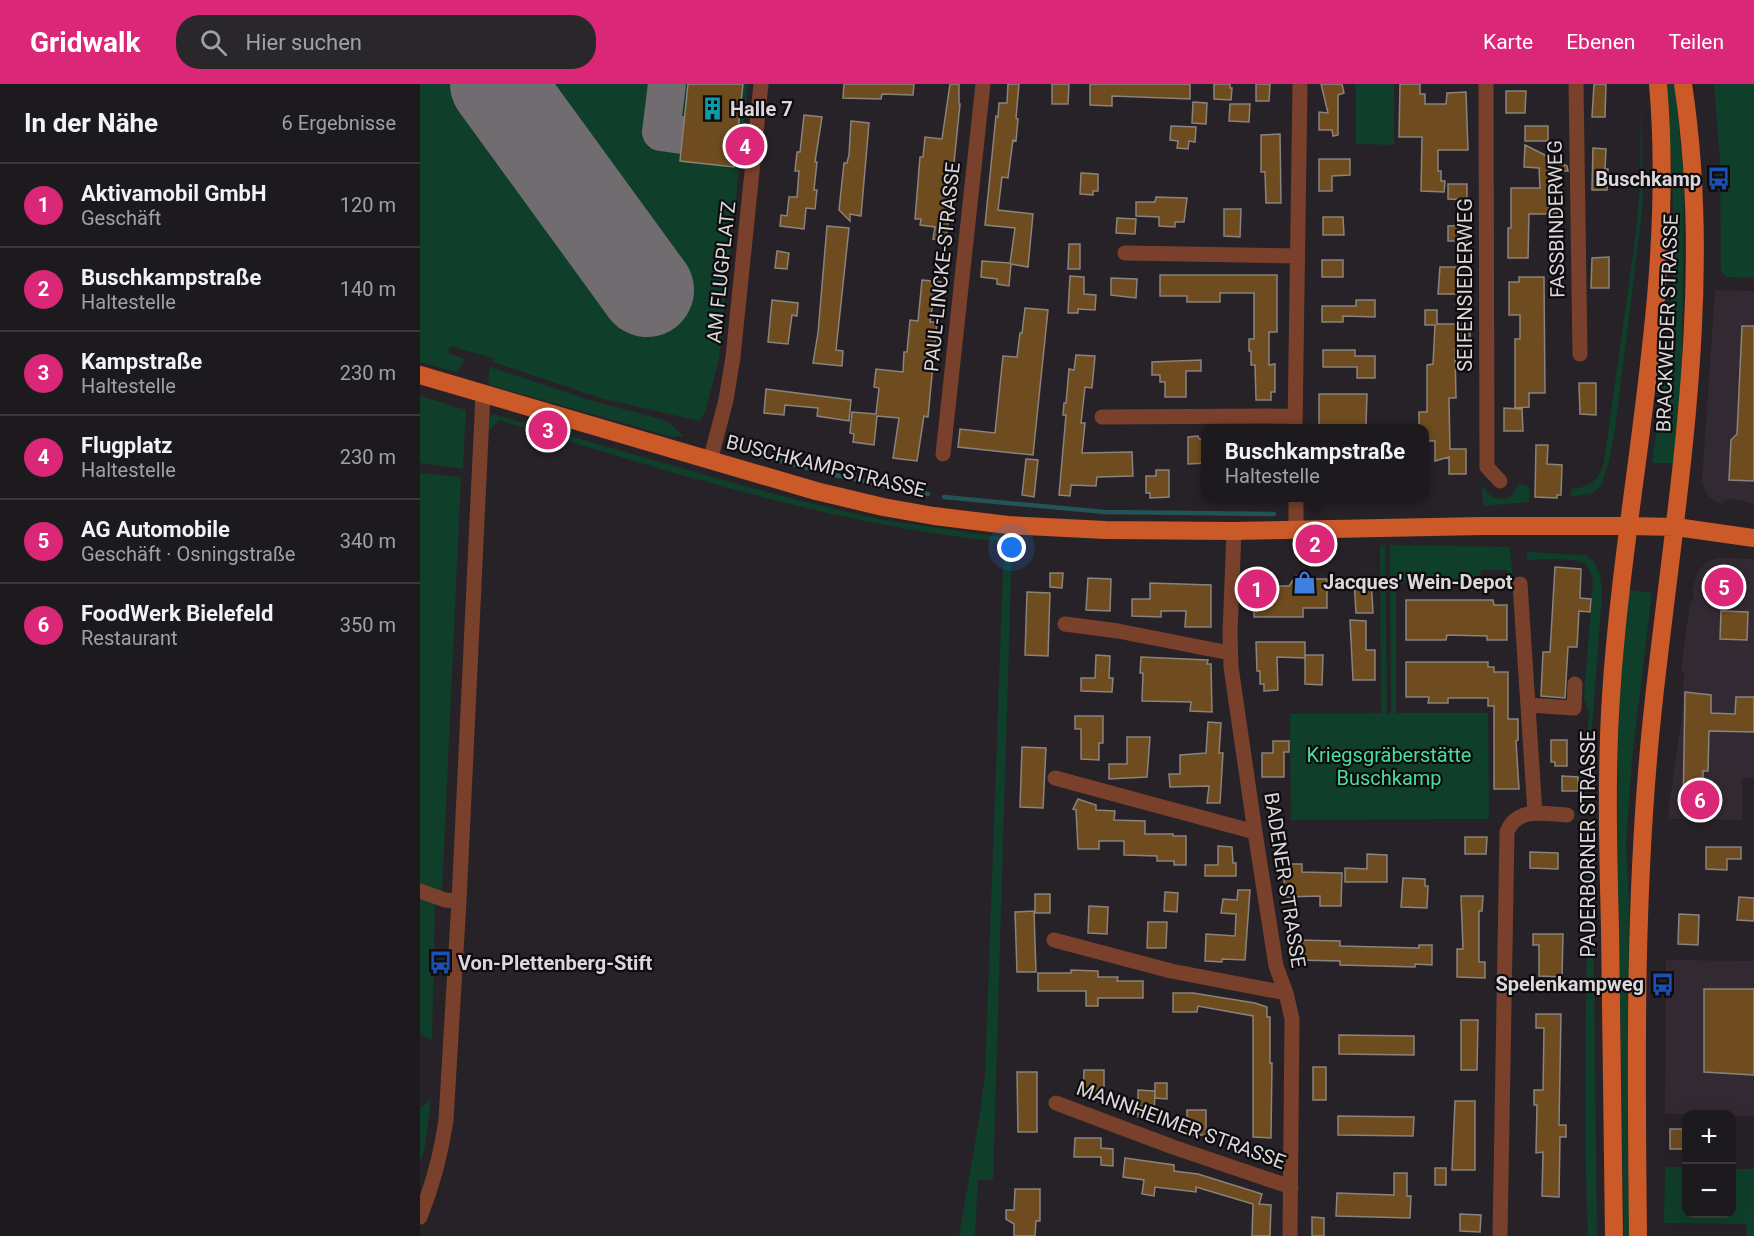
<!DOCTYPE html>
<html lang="de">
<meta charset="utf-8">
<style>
:root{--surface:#1d1a1d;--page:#2a272a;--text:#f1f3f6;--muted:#a0a1a4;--line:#3b383b;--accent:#db2777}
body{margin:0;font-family:Roboto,sans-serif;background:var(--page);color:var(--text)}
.controls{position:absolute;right:18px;bottom:18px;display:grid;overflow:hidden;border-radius:12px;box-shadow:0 6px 24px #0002}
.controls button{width:54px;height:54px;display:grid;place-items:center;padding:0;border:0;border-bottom:2px solid var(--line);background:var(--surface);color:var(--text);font:30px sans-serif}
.you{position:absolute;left:592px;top:464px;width:21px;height:21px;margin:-15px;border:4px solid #fff;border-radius:50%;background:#1a73e8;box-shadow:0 0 0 9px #1a73e833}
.badge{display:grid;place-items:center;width:39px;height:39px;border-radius:50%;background:var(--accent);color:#fff;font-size:20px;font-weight:700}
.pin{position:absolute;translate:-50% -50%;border:3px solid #fff;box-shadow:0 2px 6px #0006}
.popup{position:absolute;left:781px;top:340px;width:228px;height:78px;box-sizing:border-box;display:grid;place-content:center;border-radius:12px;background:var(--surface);filter:drop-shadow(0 2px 4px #0005);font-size:20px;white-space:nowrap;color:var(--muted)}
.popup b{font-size:22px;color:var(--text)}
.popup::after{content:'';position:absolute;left:50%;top:100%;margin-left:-12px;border:12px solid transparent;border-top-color:var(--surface)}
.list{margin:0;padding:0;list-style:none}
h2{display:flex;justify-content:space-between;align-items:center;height:78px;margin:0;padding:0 24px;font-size:26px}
h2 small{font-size:20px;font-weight:400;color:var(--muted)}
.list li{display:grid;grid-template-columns:39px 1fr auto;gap:18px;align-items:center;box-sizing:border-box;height:84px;padding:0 24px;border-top:2px solid var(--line)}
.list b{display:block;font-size:22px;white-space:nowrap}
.list p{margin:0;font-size:20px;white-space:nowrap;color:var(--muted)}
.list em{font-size:20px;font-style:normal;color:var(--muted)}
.icon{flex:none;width:33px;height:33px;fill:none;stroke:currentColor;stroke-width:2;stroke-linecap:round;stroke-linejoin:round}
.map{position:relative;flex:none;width:1334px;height:1152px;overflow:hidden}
header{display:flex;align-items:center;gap:36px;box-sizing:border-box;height:84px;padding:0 30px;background:var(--accent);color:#fff}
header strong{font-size:28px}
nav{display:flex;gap:33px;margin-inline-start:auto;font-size:21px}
.search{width:420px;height:54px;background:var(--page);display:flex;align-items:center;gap:15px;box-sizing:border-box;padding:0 21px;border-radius:24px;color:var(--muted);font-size:22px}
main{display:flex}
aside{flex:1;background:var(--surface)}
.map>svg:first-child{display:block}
.built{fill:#332932}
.green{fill:#0f3e2a}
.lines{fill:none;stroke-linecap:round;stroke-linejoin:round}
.stream{stroke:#245356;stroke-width:4.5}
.taxiway{stroke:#706c70;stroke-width:38}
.runway{stroke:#706c70;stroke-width:94}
.building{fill:#6f4c20;stroke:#89837c;stroke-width:1.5}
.minor{stroke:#79412c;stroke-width:15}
.major{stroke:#cc5928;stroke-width:18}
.labels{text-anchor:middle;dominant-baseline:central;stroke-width:4.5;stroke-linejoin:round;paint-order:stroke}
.poi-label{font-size:20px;font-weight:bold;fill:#dbd7da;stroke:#0e0c0e;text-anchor:start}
.street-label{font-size:20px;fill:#dbd7da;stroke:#0e0c0e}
.park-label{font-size:20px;fill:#46dfa0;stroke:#0e0c0e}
</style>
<header>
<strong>Gridwalk</strong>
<div class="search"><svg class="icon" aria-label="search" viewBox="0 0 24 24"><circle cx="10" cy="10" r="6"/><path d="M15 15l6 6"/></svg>Hier suchen</div>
<nav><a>Karte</a><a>Ebenen</a><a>Teilen</a></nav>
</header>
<main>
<aside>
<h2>In der Nähe<small>6 Ergebnisse</small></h2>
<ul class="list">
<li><span class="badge">1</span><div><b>Aktivamobil GmbH</b><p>Geschäft</p></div><em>120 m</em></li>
<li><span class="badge">2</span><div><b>Buschkampstraße</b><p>Haltestelle</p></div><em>140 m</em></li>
<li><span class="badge">3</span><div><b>Kampstraße</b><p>Haltestelle</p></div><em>230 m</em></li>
<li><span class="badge">4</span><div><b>Flugplatz</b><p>Haltestelle</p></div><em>230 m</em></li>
<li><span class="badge">5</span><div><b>AG Automobile</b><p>Geschäft · Osningstraße</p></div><em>340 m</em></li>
<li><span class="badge">6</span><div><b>FoodWerk Bielefeld</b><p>Restaurant</p></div><em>350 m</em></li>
</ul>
</aside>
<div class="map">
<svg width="1334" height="1152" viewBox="0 0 1334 1152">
<rect width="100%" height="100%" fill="#272227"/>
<!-- built -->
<path class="built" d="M1295 206 1334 207V420L1309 414 1302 420 1297 418 1288 412 1282 398Z
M1299 474 1334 475V694H1322V736L1249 735V722L1262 632 1264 589 1262 588V578L1270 518 1273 517 1274 509 1272 508 1278 487 1289 477Z
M1246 876 1334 877V1032L1245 1030Z"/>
<!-- green -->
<path class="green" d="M0 0H328L299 275 285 329 279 337 180 314 73 278V274L30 262 28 269 45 275 38 287 35 288 0 278Z
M934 0H974V61L936 60V7Z
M1246 0H1255L1264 98 1262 279 1255 379H1232C1241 314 1251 248 1253 183 1255 122 1250 61 1246 0Z
M1294 0H1334V194L1307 193 1301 188 1300 77Z
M1221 13 1223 96 1222 129 1195 345 1189 377 1181 402 1173 409 1151 413V405C1170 403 1179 397 1184 378L1216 148 1220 102Z
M70 283 169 316 245 336 264 352 252 353 70 301 68 295Z
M0 312 46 326 43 385 0 379Z
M73 330 328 403 394 420 464 436 580 453 584 457 592 458 573 1096H558L555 1152H539L559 1036 565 991 584 458C414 442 241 385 79 336L69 347 70 333Z
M0 389 41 393 22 808 0 801Z
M1062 399C1066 413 1078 418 1091 412L1099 400 1109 403V418L1063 422Z
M960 461H965L967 630 971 629 970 461 1090 463 1093 497H1088L1087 486H1061L1060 497H976V629H1068L1069 735 871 736 870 630 961 629Z
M1107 467 1121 469 1166 471C1180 481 1181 493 1182 510L1171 658 1164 718V689L1169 629 1164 613 1173 497C1171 491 1170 484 1165 480 1155 473 1121 476 1107 476Z
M1209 506 1232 509 1212 674 1206 761 1209 816 1208 999 1209 1152H1204L1197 744 1199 606Z
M1163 750 1172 792 1173 818 1177 1152H1168C1163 1036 1166 920 1168 805 1168 786 1163 768 1163 750Z
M0 811 15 816 12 956 0 950Z
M11 1015 5 1062 0 1079V1024Z
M1245 1083H1266V1130H1312V1085H1334V1152H1327L1326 1140 1244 1139Z"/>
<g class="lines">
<!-- stream -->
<path class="stream" d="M336 371 419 392 508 410
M524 413 685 428 854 430"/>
<!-- taxiway -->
<path class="taxiway" d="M247 0 241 48 262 51"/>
<!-- runway -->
<path class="runway" d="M77 0 227 206"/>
</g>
<!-- building -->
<path class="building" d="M268 0H323L314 83 260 77Z
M424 0H494L493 11 462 10 461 15 423 14Z
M530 0H539V20H540L526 157 513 155 515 143 500 141 501 135H495L500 73H503L505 53 522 55Z
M588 0H599L596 34 598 35 596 57 593 56 588 94 582 93 578 126 613 130 608 183 591 180 589 202 577 200V195L561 193 562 177 590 179 595 144 565 141 576 32 578 33 579 19H587Z
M632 0H649L648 20H632Z
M670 0H770V15L692 12V22L670 21Z
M794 0H810V4H812L811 16 794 15Z
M836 0H850L849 17H836Z
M901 0H922L924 9 918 11V51L913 52 912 46H899V28L908 29Z
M980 0H1000V10H1005V20H1026L1027 9 1046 8 1048 66H1018V87H1021V97H1025L1024 108 1001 107 1002 53H979Z
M1174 0H1186L1185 33H1172Z
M1086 7H1106L1105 29H1086Z
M773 18 787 19 786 40 772 39Z
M810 20H830L829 38 809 37Z
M384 31 402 33 395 78H397L394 106H397L395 125 386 124 384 145 360 142 361 131 367 132 369 113H377L379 87H375L377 68H380Z
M431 37 449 39 441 132 430 130V137L419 126 424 79H427L429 71Z
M751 42 776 43 775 58 769 57 768 65 757 64 758 57 750 56Z
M1105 42H1128V57H1105Z
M860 50 861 119H846L845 88H841V51Z
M1105 61 1147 82 1148 87H1137V130H1109L1108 174H1088V144H1091V104H1120L1119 84 1104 83Z
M1173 64 1186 65 1185 85H1188L1187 106H1172Z
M899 75H930V91L912 92V107H899Z
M661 89 678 90V107H673V111L660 110Z
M1028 100H1047V116L1028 115Z
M736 113 767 114 764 138H755V143L739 142V133L716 132V118H735Z
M804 125H821L820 153 804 152Z
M903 133H923L924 151H903Z
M697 134 716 135 715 150 696 149Z
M1047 141 1048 157H1028V142Z
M407 142 429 144 416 266 423 267 422 282 393 279 398 249Z
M649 160H660V185H648Z
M357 167 369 169 367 185 355 184Z
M1189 173V204H1171L1172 174Z
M902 176H923V193H902Z
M1020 183H1040V210H1018Z
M740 191H857V248H849V281L855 280V308H851V316H836L835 281H831V267H829V255H834V209H800V218H767V212H740Z
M650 192 664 193V210L676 211 675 226 658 225V229H648Z
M1099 193H1124L1125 309H1109V323L1095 324V255H1100V231H1089V198H1099Z
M691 194 717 195 716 214 691 211Z
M502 196 521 198 520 213 514 212 510 238H517L508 333 504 332 497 377 473 374 479 334 457 332 454 361 433 358 434 350 430 349 432 328 456 330 459 304 454 303 456 285 483 288 484 268H487L490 236 498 237Z
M352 216 378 219 377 232 372 231 368 260 348 258Z
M936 216H955V233L923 232V238H902V222H936Z
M605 224 628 226 613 371 538 363 540 345 575 349 583 272 597 273 600 249H602Z
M1005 226H1017V240H1050V265H1035L1036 314H1029L1030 365H1046V390H1029V373L1015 377V357H1005V345H999V328H1007V281L1013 280 1015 241H1005Z
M1322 242H1334V397L1309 396 1311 356 1317 350Z
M903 266H935V272H955V294H937V283H903Z
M656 271 675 272 672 304 665 303 661 339H665L662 369 712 368 713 392 677 393 676 402 651 401 650 412 639 411 646 331H643L644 319H646L649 285 654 286Z
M781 276V287H766V313H745V298H740V291H732V278Z
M1159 299H1176V331L1160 330Z
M346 305 431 316 429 337 397 332 398 324 365 321 364 331 344 329Z
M899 310H947L946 342 899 343Z
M1084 324 1102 325 1103 347H1084Z
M778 352 779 355H786V379L768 380V353Z
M1116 361H1128L1127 380 1142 381 1141 411H1137V414L1115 413Z
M606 375 618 376 614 413 602 411Z
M736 386H749V413L730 414V409H726V392H736Z
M1135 483 1161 485 1160 514 1171 515 1170 528 1159 527 1157 563H1148L1145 614 1121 612 1123 568H1130Z
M630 489H643L642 504 630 503Z
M876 492 880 495H907V524H883V533H834V502H869Z
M668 494 691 495 690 527 666 526Z
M951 494 953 529H936L934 495Z
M1298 494H1310L1309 512H1298Z
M730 499 791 501V543H765L766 527H741V533L712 532V515H730Z
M607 508 630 509 628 572 605 571Z
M986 516H1073L1074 521H1087V556H1067V552L1027 551 1026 556H986Z
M1301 527 1328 528 1327 556 1300 555Z
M930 536 946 537V566H955V596H933Z
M836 558H885V574L857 573 858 606 844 607V600H840V587H837Z
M676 571 690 572 689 594H693L692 608 661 607V594H675Z
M885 571H903L902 601 885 600Z
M721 573 788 576 787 580H791L792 628 770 627 771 618 722 617 723 589H720Z
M986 578H1068V583H1074V588H1088V635H1098V656L1096 657 1099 705H1074V622H1068V614H1028V619H1008L1009 613H986Z
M1265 608 1291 611V629L1315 630 1316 613H1334V648L1289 647 1288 687H1283V711H1296V722L1277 724V730L1263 729Z
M655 632H683V659H679V676L661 675V645H655Z
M788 638 801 639 799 669H803L800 719H787L789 702 750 703 749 690H760V671L786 669Z
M707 653H730L727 693 689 695V680H707Z
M1131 656H1147V682H1135V678H1131Z
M853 657H869V668H864V693H842V669H853Z
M602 663 626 664 623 724 600 723Z
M1142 692 1158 693V707H1142Z
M658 715 676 721V726L695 727 694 736 725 737V750H753V752H766V781H754V777H737V772L704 771V757H679V765H658L656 726 653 725Z
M1045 753H1067L1066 770H1045Z
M798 762 812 763 813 779H816V792H785V781H798Z
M1286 763H1321V775H1307V786L1286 785Z
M1110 768 1138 769V785L1110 784Z
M947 770 967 771V798H925V784L947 785Z
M864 780H882V788L922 789 921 822H900V812L864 813Z
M983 794 1005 795V802H1008L1007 824 981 823Z
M818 806H830L825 876 802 875V878L785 877 786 850 815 852 816 830 801 829 803 815 817 816Z
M745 808 758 809 757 828 744 827Z
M615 810H630V829H615Z
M1041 812H1063L1062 827H1059V878H1065V894L1037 893V865H1043Z
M1319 813 1334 814V837L1317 836Z
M669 822 688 823 687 850 668 849Z
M614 827 616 888H597L595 828Z
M1259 830 1279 831 1278 861 1258 860Z
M728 838H747L746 864H727Z
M1113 850H1143L1142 893 1119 892V861H1113Z
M876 856 920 857V862L999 864V861H1012V881L995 880V883L920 881V877L875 876Z
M651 886 678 887V893H698L697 897H723V914H678V922H666V907H618V889H651Z
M1284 905H1334V991L1284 988Z
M753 909H773L835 919 847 923V933H850V979H852L851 1054 833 1053V932L778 922 777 928H753Z
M1116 930H1141L1139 1041H1146V1053H1140L1139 1113 1122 1112 1123 1068 1116 1069 1117 1021H1114V1006H1123L1124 944H1116Z
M1041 936H1058L1057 986H1041Z
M919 951 994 952V971L919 970Z
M893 983H906V1016H893Z
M664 986H684V1011H663Z
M597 988H617V1048H598Z
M735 999H747V1015L735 1014V1007L734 1033H718V1006L735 1007Z
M1035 1017H1055V1086H1032Z
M767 1026H786V1051H767Z
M918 1032 994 1033 993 1052 918 1051Z
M1250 1045H1266V1065H1250Z
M655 1054H681V1064L693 1065V1082L681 1081V1073H654Z
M705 1074 754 1081V1087L778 1090 842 1110 839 1120 851 1121 850 1152H832L833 1120 776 1103V1108L735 1103 734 1112 722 1110 724 1096 703 1093Z
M1015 1084H1026V1101H1015Z
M974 1089H987V1112H991L990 1134 916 1132 917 1109 974 1111Z
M595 1105H620V1137H616L615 1152H594V1140L586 1135V1126H594Z
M1040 1130 1061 1131 1060 1148 1040 1147Z
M892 1133 904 1134V1152H892Z"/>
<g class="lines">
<!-- minor -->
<path class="minor" d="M1066 0 1067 383 1080 397
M1156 0 1160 270
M705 169 876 172
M682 333 875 332
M875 344 880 0
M523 370 563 0
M290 377 306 316 313 273 341 0
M876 446V414
M814 447 810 548 811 583 835 748 856 882 866 909 872 935 870 1152
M1100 500 1115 729
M645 540 698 547 810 569
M1108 621 1154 624 1155 600
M635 694 835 748
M0 807 25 816 39 817
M634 856 751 887 866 909
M636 1019 753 1063 871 1103
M0 1133C13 1101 21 1070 26 1036L39 817 63 310
M1080 1152 1087 748C1097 722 1125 730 1147 731"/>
<!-- major -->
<path class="major" d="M0 291 396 407 463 423 514 432 588 441 685 446 814 447 1062 442H1209L1256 443 1334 454
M1194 1152C1193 1049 1191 947 1190 844 1188 767 1186 689 1191 612 1204 408 1256 206 1238 0
M1218 1152C1216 976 1214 799 1233 624 1255 418 1295 208 1263 0"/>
</g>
<!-- icons -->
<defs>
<symbol id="building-bare" viewBox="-9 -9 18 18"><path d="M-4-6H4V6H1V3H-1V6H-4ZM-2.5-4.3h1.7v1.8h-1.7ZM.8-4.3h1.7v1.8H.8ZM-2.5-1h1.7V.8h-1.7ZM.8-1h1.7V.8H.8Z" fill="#0f9aa8" stroke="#0e0c0e" stroke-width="2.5" paint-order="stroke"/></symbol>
<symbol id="bus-bare" viewBox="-9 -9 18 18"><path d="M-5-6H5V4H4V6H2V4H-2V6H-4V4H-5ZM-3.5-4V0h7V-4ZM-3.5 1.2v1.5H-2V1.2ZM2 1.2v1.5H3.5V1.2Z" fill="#1a4fb4" stroke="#0e0c0e" stroke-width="2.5" paint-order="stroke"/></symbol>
<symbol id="shop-bare" viewBox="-9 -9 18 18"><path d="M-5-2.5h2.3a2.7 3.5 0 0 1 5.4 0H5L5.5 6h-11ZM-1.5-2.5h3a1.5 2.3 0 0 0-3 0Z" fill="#3f7fe0" stroke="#0e0c0e" stroke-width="2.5" paint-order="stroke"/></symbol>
</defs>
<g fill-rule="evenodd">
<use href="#building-bare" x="276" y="8" width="33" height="33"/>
<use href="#bus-bare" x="1282" y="78" width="33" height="33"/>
<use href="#shop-bare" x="868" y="482" width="33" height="33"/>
<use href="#bus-bare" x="4" y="862" width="33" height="33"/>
<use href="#bus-bare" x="1226" y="884" width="33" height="33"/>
</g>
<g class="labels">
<!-- poi labels -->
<g class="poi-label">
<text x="310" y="25">Halle 7</text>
<text x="1281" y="95" text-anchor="end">Buschkamp</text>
<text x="903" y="498">Jacques' Wein-Depot</text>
<text x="38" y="879">Von-Plettenberg-Stift</text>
<text x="1224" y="900" text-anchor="end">Spelenkampweg</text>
</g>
<!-- street labels -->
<g class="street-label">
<text transform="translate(1136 135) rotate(-91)">FASSBINDERWEG</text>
<text transform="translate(522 183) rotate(-84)">PAUL-LINCKE-STRASSE</text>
<text transform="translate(301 188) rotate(-84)">AM FLUGPLATZ</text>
<text transform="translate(1045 201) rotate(-90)">SEIFENSIEDERWEG</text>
<text transform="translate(1247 239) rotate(-88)">BRACKWEDER STRASSE</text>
<text transform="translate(406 382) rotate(14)">BUSCHKAMPSTRASSE</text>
<text transform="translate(1168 760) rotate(-90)">PADERBORNER STRASSE</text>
<text transform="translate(865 796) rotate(81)">BADENER STRASSE</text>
<text transform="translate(761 1041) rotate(20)">MANNHEIMER STRASSE</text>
</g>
<!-- park labels -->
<g class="park-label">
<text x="969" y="671">Kriegsgräberstätte<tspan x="969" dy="23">Buschkamp</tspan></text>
</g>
</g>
</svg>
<div class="controls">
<button>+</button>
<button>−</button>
</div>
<div class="you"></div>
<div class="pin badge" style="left:837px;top:505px">1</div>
<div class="pin badge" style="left:895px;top:460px">2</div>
<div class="popup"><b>Buschkampstraße</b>Haltestelle</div>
<div class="pin badge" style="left:128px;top:346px">3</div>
<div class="pin badge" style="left:325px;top:62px">4</div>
<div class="pin badge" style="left:1304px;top:503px">5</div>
<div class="pin badge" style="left:1280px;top:716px">6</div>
</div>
</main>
